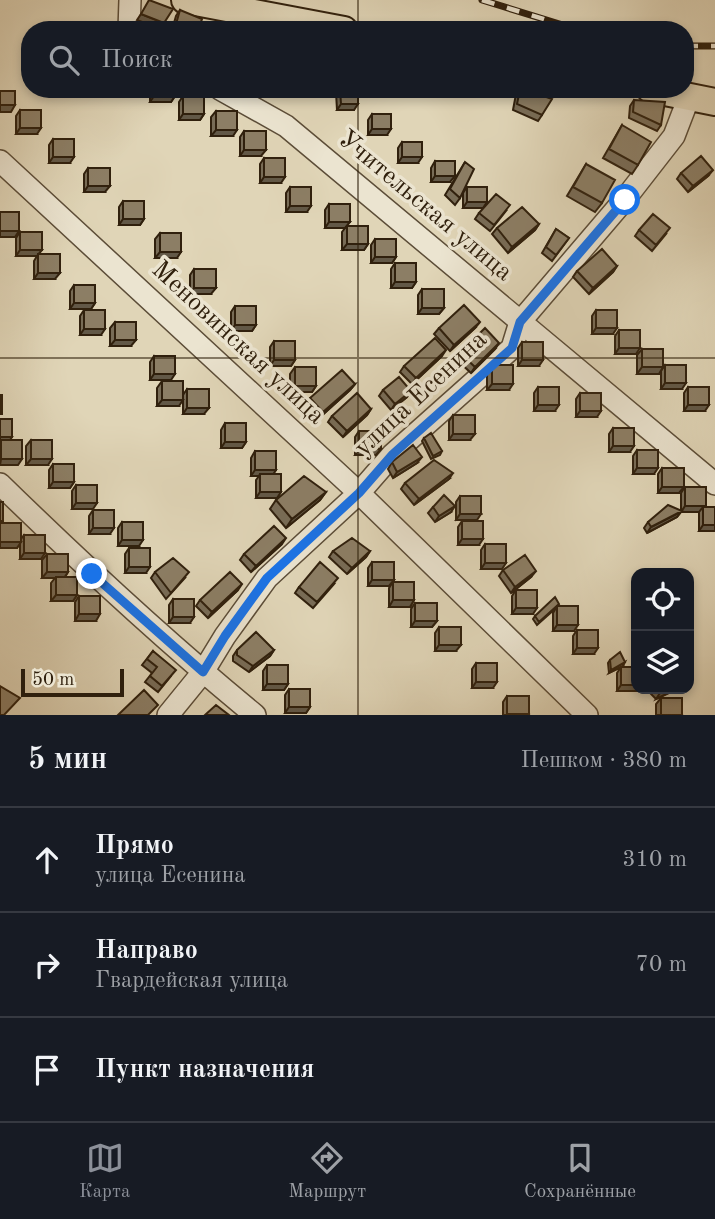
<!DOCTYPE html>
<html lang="ru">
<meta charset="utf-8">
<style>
:root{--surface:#171b24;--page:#242831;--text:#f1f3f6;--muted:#9ea1a6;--line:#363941;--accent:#8c9099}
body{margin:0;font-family:"Old Standard TT",serif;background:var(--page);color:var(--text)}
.controls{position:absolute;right:21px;bottom:21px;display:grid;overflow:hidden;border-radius:14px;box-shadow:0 4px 10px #0003}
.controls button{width:63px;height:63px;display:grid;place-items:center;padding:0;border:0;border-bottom:2px solid var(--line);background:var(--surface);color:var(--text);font:35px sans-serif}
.scale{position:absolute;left:21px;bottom:18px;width:103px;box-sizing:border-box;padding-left:7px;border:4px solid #30200d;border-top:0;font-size:19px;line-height:24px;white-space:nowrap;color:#30200d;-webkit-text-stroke:5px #ebe4d0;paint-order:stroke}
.stop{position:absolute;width:21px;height:21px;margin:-16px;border:5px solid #1a73e8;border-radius:50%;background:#fff}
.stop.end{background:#1a73e8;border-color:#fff;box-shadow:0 2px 7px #0008}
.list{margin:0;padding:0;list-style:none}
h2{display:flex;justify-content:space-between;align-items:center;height:91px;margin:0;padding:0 28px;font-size:30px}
h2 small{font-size:23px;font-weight:400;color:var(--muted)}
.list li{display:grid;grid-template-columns:46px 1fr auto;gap:21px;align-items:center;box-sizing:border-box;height:105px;padding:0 28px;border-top:2px solid var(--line)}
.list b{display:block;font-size:26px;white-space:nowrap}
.list p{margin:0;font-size:23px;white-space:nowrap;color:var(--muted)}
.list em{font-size:23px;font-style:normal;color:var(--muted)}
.icon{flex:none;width:38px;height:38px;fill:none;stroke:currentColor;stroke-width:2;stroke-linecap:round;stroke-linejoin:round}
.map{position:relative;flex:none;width:715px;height:715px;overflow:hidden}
.search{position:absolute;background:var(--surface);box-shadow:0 4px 10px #0003;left:21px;right:21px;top:21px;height:77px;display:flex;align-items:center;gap:18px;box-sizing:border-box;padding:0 24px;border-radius:28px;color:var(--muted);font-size:26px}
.sheet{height:406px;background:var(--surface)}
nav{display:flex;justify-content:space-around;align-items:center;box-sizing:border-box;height:98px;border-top:2px solid var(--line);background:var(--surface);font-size:19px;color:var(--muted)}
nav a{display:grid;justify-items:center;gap:4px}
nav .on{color:var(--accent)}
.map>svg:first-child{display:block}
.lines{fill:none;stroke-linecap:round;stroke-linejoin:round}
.minor-casing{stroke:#5c4d38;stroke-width:24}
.major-casing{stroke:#30200d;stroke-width:30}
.minor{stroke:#ebe4d0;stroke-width:21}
.major{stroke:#e0d5b7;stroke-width:26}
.rail-casing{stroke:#30200d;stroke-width:7}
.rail{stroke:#ebe4d0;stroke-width:4.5;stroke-dasharray:13;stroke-linecap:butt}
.wall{fill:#786c57;stroke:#30200d;stroke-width:2}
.shaded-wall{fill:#625847;stroke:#30200d;stroke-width:2}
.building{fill:#8c7e65;stroke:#30200d;stroke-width:2}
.route{stroke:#1a73e8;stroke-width:9}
.grid{fill:none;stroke:#30200d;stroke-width:2;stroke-opacity:0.55}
.labels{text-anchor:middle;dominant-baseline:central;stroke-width:7;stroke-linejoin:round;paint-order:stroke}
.street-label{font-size:26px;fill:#30200d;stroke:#ebe4d0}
</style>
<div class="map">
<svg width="715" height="715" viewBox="0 0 715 715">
<rect width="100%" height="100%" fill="#e0d5b7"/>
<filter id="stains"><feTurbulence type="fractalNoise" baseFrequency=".00286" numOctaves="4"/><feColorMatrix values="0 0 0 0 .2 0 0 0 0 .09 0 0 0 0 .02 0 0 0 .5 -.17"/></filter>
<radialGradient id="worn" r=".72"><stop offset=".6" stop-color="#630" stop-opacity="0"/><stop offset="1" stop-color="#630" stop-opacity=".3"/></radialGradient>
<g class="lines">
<defs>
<path id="minor" d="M129 30 130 0
M220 89 286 126 715 484
M0 161 359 493 587 715
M0 484C82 564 166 642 255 715
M168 715 203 672 225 636 267 578 359 493 393 454 512 348 520 322 625 199 674 136 689 97"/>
<path id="major" d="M185 0 344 30
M650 89 715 102"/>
</defs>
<!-- minor casing -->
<use href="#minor" class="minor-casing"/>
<!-- major casing -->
<use href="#major" class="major-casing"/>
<!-- minor -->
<use href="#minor" class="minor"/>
<!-- major -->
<use href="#major" class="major"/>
<defs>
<path id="rail" d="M482 0 579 30
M685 46H715"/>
</defs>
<!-- rail casing -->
<use href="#rail" class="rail-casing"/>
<!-- rail -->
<use href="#rail" class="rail"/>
</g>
<!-- wall -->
<path class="wall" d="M180 10 198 30H172L176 16Z
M150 89H175V96L171 102H150Z
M338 89H358L354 110H337L336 92Z
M520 89H524L542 115 538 121 513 110 516 94Z
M183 96 204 114 200 120H179V102Z
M634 100 661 125 657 131 629 118 630 106Z
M20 110 37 134H16V116Z
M216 111 233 136H211V117Z
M372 114 387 135H368V120Z
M622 125 638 165 632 174 603 158Z
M244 131 261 156H240V137Z
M53 139 70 163H49V145Z
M402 142 418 163H398V148Z
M264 158 281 183H260V164Z
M435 161 450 182H431V168Z
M465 162 460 198 455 205 445 195Z
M586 164 602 203 595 212 567 196Z
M88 168 105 192H84V174Z
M681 173 708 176 688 192 677 179Z
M290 187 307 212H286V193Z
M467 187 483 208H463V193Z
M123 201 144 219 140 225H119V207Z
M329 204 347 226 368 244 364 250H342V232L345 228H325V210Z
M506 211 490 231 475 219 479 213Z
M539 224 535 230 508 253 492 234 497 228Z
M556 229 569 238 552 261 542 253Z
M639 230 666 234 652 251 635 236Z
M20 232 38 254 55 279H34V261L37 256H16V238Z
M160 233 177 258H155V239Z
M375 239 396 257 392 263H371V245Z
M395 263 416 282 412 288H391V269Z
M617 266 613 272 589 294 573 277 577 271Z
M194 269 211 294H190V275Z
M74 285 95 303 91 309H70V291Z
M422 289 444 308 439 314H418V295Z
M235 306 256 325 252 331H231V312Z
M84 310 101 335H80V316Z
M596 310 613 334H592V316Z
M115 322 131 346H110V328Z
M439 328H475L450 351 434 334Z
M619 330 636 354H615V336Z
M274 341 295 360 291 366H270V347Z
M522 342 539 366H518V348Z
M495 349 471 373 456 359 460 353Z
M642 349 659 374H637V355Z
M154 356 171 380H150V362Z
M442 356 412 384 400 372 404 366Z
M492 365 509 390H487V371Z
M665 365 682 389H661V371Z
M295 367 316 386 312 392H290V374Z
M162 381 179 406H157V388Z
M355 384 350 390 319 418 306 404 310 398Z
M538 387 555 411H534V393Z
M688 387 705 411H684V393Z
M187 389 204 414H183V395Z
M383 390 411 391 407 397 391 410 379 396Z
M580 393 597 417H576V399Z
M371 409 367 415 343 437 328 422 332 416Z
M453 415 470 440H449V421Z
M225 423 246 442 242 448H221V430Z
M613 428 630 452H609V434Z
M359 431 381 449 376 455H355V437Z
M424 438 442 451 440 455 431 459 422 441Z
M31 440 48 465H26V446Z
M637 450 654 474H633V456Z
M255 451 276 470 273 474 281 492 277 498H256V480L259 476H251V458Z
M392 462 417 463 393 478 388 469Z
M53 464 74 482 70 488H49V470Z
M662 468 679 493H658V474Z
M449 479 414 505 401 489 405 483Z
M76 485 93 509H72V491Z
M685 487 706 506 715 531H699V512H681L677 517 647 533 644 528 648 522 681 511V493Z
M326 492 320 500 286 528 270 509 276 500Z
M460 496 481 514 456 520V502Z
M433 507 451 512 435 522 428 513Z
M93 510 110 534H89V516Z
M462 521 479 545H458V527Z
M122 522 139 546H118V528Z
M1 523 21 539 24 535 41 559H20V543L17 548H0Z
M282 544 251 572 240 560 244 554Z
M485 544 502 569H481V550Z
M129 548 146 573H125V554Z
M333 551H370L366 557 347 574 329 557Z
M47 554 68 572 65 577 77 595 73 601H51V583L55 578H42V560Z
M372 562 394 580 389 586H368V568Z
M503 570 531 577 511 593 499 576Z
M155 572 185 578 166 599 151 578Z
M393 582 414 600 410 607H389V588Z
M334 584 313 608 295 593 299 587Z
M238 590 208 618 196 606 200 600Z
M516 590 533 614H512V596Z
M79 596 96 621H75V602Z
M173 599 190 623H169V605Z
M415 603 437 621 432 627H411V609Z
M559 604 557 606 574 631H553V613L556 608 537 625 533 619 535 616Z
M439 627 456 651H435V633Z
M577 630 594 654H573V636Z
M237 650H274L270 656 249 672 233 661V656Z
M153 651 171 676 158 692 145 682 152 673 142 665Z
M610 660 623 666 609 673 608 663Z
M476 663 493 688H472V669Z
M267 665 288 684 284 690H263V671Z
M621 667 636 689H640L639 691H617V673Z
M289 689 310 707 306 713H285V695Z
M655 689H677L656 699 651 694Z
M507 696 529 714 528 715H503V702Z
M661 698 682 715H656V704Z"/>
<!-- shaded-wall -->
<path class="shaded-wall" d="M141 14 164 23 160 29 137 20Z
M176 24 183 26 180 30H172Z
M154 96H175L171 102H150Z
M341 104H358L354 110H337Z
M0 105H15L11 112H0Z
M183 114H204L200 120H179Z
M20 128H41L37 134H16Z
M372 129H391L387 135H368Z
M216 130H237L233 136H211Z
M244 150H266L261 156H240Z
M53 157H74L70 163H49Z
M402 157H422L418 163H398Z
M713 170 708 176 688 192 693 186Z
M435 176H455L450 182H431Z
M264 177H285L281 183H260Z
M88 186H110L105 192H84Z
M467 202H487L483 208H463Z
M290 206H311L307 212H286Z
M123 219H144L140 225H119Z
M329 222H350L345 228H325Z
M539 224 535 230 508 253 512 247Z
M0 231H19L15 237H0Z
M347 244H368L364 250H342Z
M20 250H42L37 256H16Z
M160 252H181L177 258H155Z
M375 257H396L392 263H371Z
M617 266 613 272 589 294 593 288Z
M38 273H60L55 279H34Z
M395 282H416L412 288H391Z
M194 288H216L211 294H190Z
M74 303H95L91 309H70Z
M422 308H444L439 314H418Z
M480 322 475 328 450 351 454 345Z
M235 325H256L252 331H231Z
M596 328H617L613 334H592Z
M84 329H105L101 335H80Z
M115 340H136L131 346H110Z
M499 343 495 349 471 373 475 367Z
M619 348H640L636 354H615Z
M446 350 442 356 412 384 416 378Z
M274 360H295L291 366H270Z
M522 360H543L539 366H518Z
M642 367H663L659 374H637Z
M154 374H175L171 380H150Z
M665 383H686L682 389H661Z
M355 384 350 390 319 418 323 412Z
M492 384H513L509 390H487Z
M295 386H316L312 392H290Z
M411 391 407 397 391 410 395 404Z
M162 400H183L179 406H157Z
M538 405H559L555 411H534Z
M688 405H709L705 411H684Z
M187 408H209L204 414H183Z
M371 409 367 415 343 437 347 431Z
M580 411H601L597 417H576Z
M453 434H475L470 440H449Z
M0 437H12L8 443 1 440 0 442Z
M225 442H246L242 448H221Z
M613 446H634L630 452H609Z
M359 449H381L376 455H355Z
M422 457 417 463 393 478 397 472Z
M1 459H22L18 465H0Z
M31 459H52L48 465H26Z
M637 468H658L654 474H633Z
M255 470H276L272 476 260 474 259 476H251Z
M453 473 449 479 414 505 419 499Z
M53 482H74L70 488H49Z
M662 487H684L679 493H658Z
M260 492H281L277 498H256Z
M326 492 320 500 286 528 292 519Z
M76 503H97L93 509H72Z
M455 506 451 512 435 522 439 516Z
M685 506H706L703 507 699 512H681L677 517 647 533 651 527 681 512Z
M460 514H481L477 520H456Z
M703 525H715V531H699Z
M93 528H114L110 534H89Z
M286 538 282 544 251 572 256 566Z
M462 539H483L479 545H458Z
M122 540H143L139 546H118Z
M0 542H21L17 548H0Z
M370 551 366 557 347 574 352 568Z
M24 553H45L41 559H20Z
M485 563H506L502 569H481Z
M129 567H150L146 573H125Z
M536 571 531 577 511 593 515 587Z
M47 572H68L64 578H42Z
M372 580H394L389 586H368Z
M242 584 238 590 208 618 212 612Z
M56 595H77L73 601H51Z
M393 600H414L410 607H389Z
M516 608H537L533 614H512Z
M79 614H100L96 621H75Z
M173 617H194L190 623H169Z
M415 621H437L432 627H411Z
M557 625H578L574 631H553Z
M439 645H461L456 651H435Z
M577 648H598L594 654H573Z
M274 650 270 656 249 672 253 666Z
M625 662 623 666 609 673 611 670Z
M476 682H497L493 688H472Z
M267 684H288L284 690H263Z
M621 685H636V689H640L639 691H617Z
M669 689H677L656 699 660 693Z
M289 707H310L306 713H285Z"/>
<!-- building -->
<path class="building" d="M149 0 173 9 164 23 141 14Z
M180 10 202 19 198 30H181L183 26 176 24Z
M204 26 215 30H202Z
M154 89H175V96H154Z
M340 89H358V104H341Z
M520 89H524L552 99 542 115 517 104Z
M0 91H15V105H0Z
M183 96H204V114H183Z
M634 100 665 102 661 125 633 112Z
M20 110H41V128H20Z
M216 111H237V130H216Z
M372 114H391V129H372Z
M622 125 651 142 638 165 609 149Z
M244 131H266V150H244Z
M53 139H74V157H53Z
M402 142H422V157H402Z
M701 156 713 170 693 186 681 173Z
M264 158H285V177H264Z
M435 161H455V176H435Z
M465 162 474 169 460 198 450 189Z
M586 164 615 180 602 203 573 187Z
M88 168H110V186H88Z
M290 187H311V206H290Z
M467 187H487V202H467Z
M496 194 510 205 494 225 479 213Z
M123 201H144V219H123Z
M329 204H350V222H329Z
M522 207 539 224 512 247 497 228Z
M0 212H19V231H0Z
M653 214 670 228 656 245 639 230Z
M347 226H368V244H347Z
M556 229 569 238 556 255 546 247Z
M20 232H42V250H20Z
M160 233H181V252H160Z
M375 239H396V257H375Z
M602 249 617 266 593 288 577 271Z
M38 254H60V273H38Z
M395 263H416V282H395Z
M194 269H216V288H194Z
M74 285H95V303H74Z
M422 289H444V308H422Z
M464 305 480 322 454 345 439 328Z
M235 306H256V325H235Z
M84 310H105V329H84Z
M596 310H617V328H596Z
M115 322H136V340H115Z
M485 328 499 343 475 367 460 353Z
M619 330H640V348H619Z
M435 338 446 350 416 378 404 366Z
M274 341H295V360H274Z
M522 342H543V360H522Z
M642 349H663V367H642Z
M154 356H175V374H154Z
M492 365H513V384H492Z
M665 365H686V383H665Z
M295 367H316V386H295Z
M342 370 355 384 323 412 310 398Z
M399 377 411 391 395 404 383 390Z
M162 381H183V400H162Z
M538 387H559V405H538Z
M688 387H709V405H688Z
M187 389H209V408H187Z
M357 393 371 409 347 431 332 416Z
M580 393H601V411H580Z
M0 395H2V414H0Z
M453 415H475V434H453Z
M0 419H12V437H0Z
M225 423H246V442H225Z
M613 428H634V446H613Z
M359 431H381V449H359Z
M431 433 442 451 433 456 424 438Z
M1 440H22V459H1Z
M31 440H52V459H31Z
M413 445 422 457 397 472 392 462Z
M637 450H658V468H637Z
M255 451H276V470H255Z
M434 460 453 473 419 499 405 483Z
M53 464H74V482H53Z
M662 468H684V487H662Z
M260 474H281V492H260Z
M304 476 326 492 292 519 276 500Z
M76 485H97V503H76Z
M685 487H706V506H685Z
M444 495 455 506 439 516 433 507Z
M460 496H481V514H460Z
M0 502H3V521H0Z
M668 505 682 511 651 527 648 522Z
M703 507H715V525H703Z
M93 510H114V528H93Z
M462 521H483V539H462Z
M122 522H143V540H122Z
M0 523H21V542H0Z
M274 526 286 538 256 566 244 554Z
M24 535H45V553H24Z
M352 538 370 551 352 568 333 551Z
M485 544H506V563H485Z
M129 548H150V567H129Z
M47 554H68V572H47Z
M525 555 536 571 515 587 503 570Z
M173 558 189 572 171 593 155 572Z
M320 562 338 578 317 602 299 587Z
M372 562H394V580H372Z
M230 572 242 584 212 612 200 600Z
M56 577H77V595H56Z
M393 582H414V600H393Z
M516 590H537V608H516Z
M79 596H100V614H79Z
M555 597 559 604 539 622 535 616Z
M173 599H194V617H173Z
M415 603H437V621H415Z
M557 606H578V625H557Z
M439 627H461V645H439Z
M577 630H598V648H577Z
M256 632 274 650 253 666 237 655V650Z
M153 651 176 670 162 686 150 676 157 667 147 659Z
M620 652 625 662 611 670 610 660Z
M476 663H497V682H476Z
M267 665H288V684H267Z
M621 667H636V685H621Z
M0 686 20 698 4 715H0Z
M289 689H310V707H289Z
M656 689H669L660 693Z
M144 690 158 705 148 715H118Z
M507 696H529V714H507Z
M661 698H682V715H661Z
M216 705 229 715H205Z"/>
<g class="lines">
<!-- route -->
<path class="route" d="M92 574 203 672 225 636 267 578 359 493 393 454 512 348 520 322 625 200"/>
</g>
<!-- grid -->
<path class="grid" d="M358 0V30M358 89V715M0 358H715"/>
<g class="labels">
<!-- street labels -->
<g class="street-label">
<text transform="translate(425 206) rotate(40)">Учительская улица</text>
<text transform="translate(238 343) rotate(43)">Меновинская улица</text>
<text transform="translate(421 394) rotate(-43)">улица Есенина</text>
</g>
</g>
<rect width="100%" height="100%" filter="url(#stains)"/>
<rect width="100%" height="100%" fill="url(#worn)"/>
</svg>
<div class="controls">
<button><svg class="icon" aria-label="locate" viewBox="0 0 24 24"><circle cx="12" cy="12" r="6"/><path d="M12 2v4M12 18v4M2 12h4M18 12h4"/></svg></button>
<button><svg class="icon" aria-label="layers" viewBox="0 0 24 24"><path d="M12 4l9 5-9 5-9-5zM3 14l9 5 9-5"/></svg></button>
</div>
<div class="scale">50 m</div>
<div class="stop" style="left:625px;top:200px"></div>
<div class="stop end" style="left:92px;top:574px"></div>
<div class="search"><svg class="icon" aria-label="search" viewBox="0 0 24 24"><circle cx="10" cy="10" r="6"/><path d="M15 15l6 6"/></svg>Поиск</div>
</div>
<section class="sheet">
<h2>5 мин<small>Пешком · 380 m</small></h2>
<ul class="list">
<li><svg class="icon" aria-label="ahead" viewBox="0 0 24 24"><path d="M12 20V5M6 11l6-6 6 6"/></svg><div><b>Прямо</b><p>улица Есенина</p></div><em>310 m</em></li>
<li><svg class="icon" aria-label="right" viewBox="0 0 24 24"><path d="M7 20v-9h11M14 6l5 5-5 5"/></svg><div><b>Направо</b><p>Гвардейская улица</p></div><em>70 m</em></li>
<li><svg class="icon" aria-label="arrive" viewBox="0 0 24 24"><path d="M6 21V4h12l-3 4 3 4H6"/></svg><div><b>Пункт назначения</b></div></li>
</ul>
</section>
<nav>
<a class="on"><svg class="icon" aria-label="map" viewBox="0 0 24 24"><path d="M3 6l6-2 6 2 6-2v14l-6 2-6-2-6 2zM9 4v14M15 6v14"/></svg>Карта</a>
<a><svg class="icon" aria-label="directions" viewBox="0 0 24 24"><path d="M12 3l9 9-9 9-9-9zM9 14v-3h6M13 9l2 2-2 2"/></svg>Маршрут</a>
<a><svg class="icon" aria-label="saved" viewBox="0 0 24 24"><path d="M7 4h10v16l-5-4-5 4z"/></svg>Сохранённые</a>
</nav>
